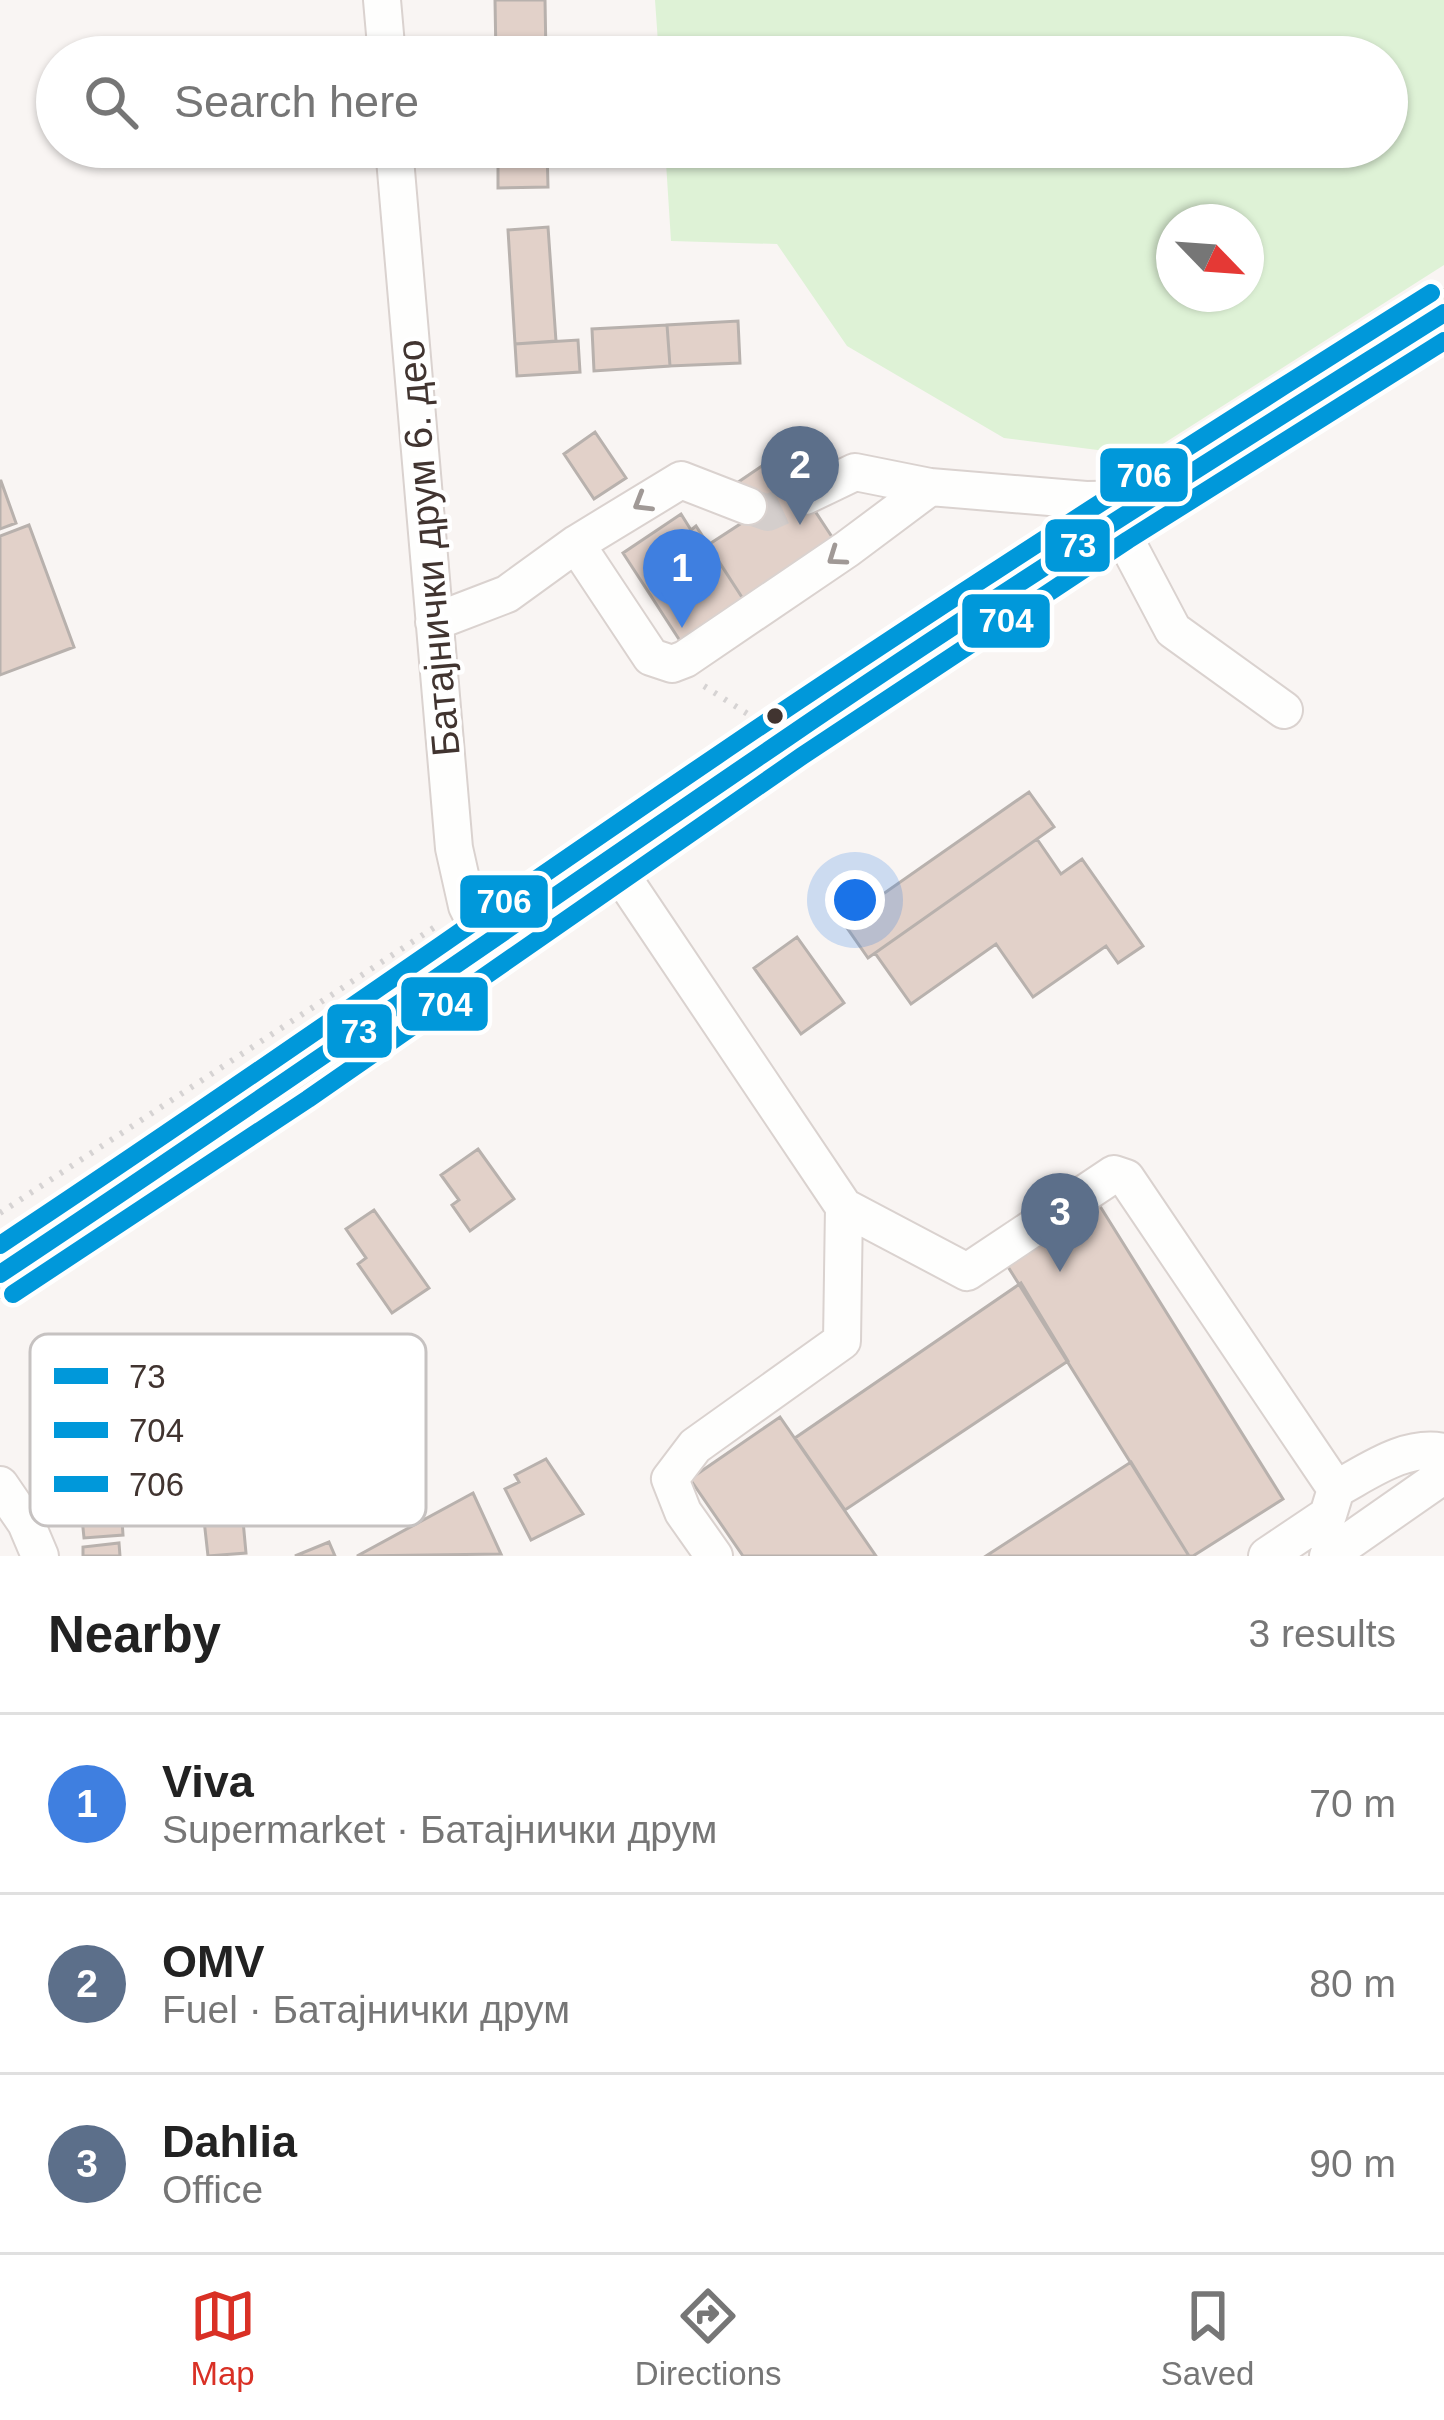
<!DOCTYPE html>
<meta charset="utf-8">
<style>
:root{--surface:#fff;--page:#f2f2f2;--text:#222;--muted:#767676;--line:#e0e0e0;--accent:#d93025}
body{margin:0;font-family:Arial,sans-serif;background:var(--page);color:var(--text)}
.compass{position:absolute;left:1156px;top:204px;width:108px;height:108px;border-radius:50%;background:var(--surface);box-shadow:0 3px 9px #0004;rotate:115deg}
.you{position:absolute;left:855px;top:900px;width:42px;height:42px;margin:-30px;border:9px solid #fff;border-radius:50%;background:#1a73e8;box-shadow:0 0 0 18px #1a73e833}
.badge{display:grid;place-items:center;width:78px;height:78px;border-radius:50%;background:var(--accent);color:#fff;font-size:39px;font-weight:700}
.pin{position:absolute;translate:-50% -99px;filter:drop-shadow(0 3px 6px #0008)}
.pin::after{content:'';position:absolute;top:63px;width:42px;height:36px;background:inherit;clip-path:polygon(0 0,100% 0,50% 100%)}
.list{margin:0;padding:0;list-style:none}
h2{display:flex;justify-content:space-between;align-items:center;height:156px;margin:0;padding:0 48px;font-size:51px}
h2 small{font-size:39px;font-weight:400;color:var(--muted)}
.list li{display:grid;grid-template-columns:78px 1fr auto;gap:36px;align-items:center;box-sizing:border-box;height:180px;padding:0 48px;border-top:3px solid var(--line)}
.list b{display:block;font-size:45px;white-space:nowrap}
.list p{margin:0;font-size:39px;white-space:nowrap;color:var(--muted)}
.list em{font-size:39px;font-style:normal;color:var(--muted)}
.icon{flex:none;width:66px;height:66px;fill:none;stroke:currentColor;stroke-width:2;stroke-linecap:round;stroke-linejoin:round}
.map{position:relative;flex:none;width:1444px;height:1556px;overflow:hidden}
.search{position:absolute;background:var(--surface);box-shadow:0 3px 9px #0004;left:36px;right:36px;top:36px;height:132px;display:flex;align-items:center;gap:30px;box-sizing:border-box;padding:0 42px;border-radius:66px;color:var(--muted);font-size:45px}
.sheet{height:696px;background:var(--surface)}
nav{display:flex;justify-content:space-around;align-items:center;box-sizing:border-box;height:168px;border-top:3px solid var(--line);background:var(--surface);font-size:33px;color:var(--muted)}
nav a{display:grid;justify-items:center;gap:6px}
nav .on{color:var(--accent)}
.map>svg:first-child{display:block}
.green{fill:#def2d6;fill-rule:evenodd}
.building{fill:#e2d1c9;stroke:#b8b1ad;stroke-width:3}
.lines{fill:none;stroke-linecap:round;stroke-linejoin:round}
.minor-tunnel{stroke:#d4cecc;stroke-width:36;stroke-dasharray:36 18;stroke-linecap:butt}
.minor-casing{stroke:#dad2cf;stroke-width:40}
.major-casing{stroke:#c1b4a7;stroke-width:50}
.path{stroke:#d6d3d3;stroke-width:6;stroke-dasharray:3 9;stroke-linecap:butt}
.minor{stroke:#fefefd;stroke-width:36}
.major{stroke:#f1ece5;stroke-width:45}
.bus-1-casing{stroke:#fff;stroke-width:27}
.bus-2-casing{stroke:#fff;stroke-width:27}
.bus-3-casing{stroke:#fff;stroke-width:27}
.bus-1{stroke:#0098da;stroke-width:18}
.bus-2{stroke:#0098da;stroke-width:18}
.bus-3{stroke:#0098da;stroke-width:18}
.oneway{stroke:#a09996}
.bus-dot{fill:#413430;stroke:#fff;stroke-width:4.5}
.labels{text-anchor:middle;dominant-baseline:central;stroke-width:9;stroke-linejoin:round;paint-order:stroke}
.street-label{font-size:39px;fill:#413430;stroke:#fff}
.key{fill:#fff;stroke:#c6c2c1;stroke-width:3}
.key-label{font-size:33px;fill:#413430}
.line-badge{stroke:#fff;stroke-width:4.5}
.badge-label{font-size:33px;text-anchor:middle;font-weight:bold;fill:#fff}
</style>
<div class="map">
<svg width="1444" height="1556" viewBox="0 0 1444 1556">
<rect width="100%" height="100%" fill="#f9f5f3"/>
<!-- green -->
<path class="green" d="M655 0H1444V265L1144 456 1004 438 847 346 777 244 671 241 665 147H1387V57H659ZM1174 222H1246V294H1174Z"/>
<!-- building -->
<path class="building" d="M495 0H545L546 57H496Z
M498 147H547L548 187 498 188Z
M548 227 556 341 515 344 508 230Z
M738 321 740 363 670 366 667 325Z
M667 325 670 366 594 371 592 329Z
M578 340 580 372 517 376 515 344Z
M595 432 626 478 594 499 564 454Z
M778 455 838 546 747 605 708 545 754 515 734 485Z
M1 481 16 523 0 529V481Z
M681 514 691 530 696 526 747 605 684 647 623 553Z
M29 525 74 647 0 675V536Z
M1029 792 1054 827 868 958 843 922Z
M1037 839 1061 874 1082 859 1143 946 1118 963 1106 946 1033 997 996 944 911 1004 875 953Z
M797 937 844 1003 801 1034 754 968Z
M478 1149 514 1199 470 1231 452 1205 459 1200 441 1175Z
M1098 1203 1283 1499 1193 1556H1189L1005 1262Z
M374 1210 429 1288 392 1313 358 1264 366 1258 346 1229Z
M1021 1283 1068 1361 845 1510 795 1438Z
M780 1417 876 1556H743L690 1479Z
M546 1459 583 1514 531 1540 505 1489 519 1482 515 1475Z
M1131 1462 1189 1556H986Z
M240 1488 246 1553 208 1556 201 1493Z
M473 1493 501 1554 357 1556Z
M121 1505 123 1535 84 1538 81 1508Z
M329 1542 335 1556H295Z
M119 1543 120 1556H83V1547Z"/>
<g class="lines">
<!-- minor-tunnel -->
<path class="minor-tunnel" d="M748 506 768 513 805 496"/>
<defs>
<path id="minor" d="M382 0 387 57
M394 147 454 848 467 906 486 944
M805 496 855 472 930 487 1086 500 1149 499
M1115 520 1173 630 1284 710
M576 544 651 657 672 664 685 659 847 549 930 487
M434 622 507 594 576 544 681 480 748 506
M609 857 844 1207 967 1272 1114 1174 1126 1178 1336 1489 1328 1515 1267 1556
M0 1485 26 1523 40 1556
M1336 1489C1368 1472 1405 1444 1444 1452
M714 1556 683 1512 670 1479 695 1446 842 1341 844 1207
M1328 1556 1444 1475"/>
<path id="major" d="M0 1274 294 1079 789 736 1115 520 1444 313"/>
</defs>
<!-- minor casing -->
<use href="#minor" class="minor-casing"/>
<!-- major casing -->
<use href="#major" class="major-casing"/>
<!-- path -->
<path class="path" d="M704 686 754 718
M494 888 506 880
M0 1213 438 925"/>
<!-- minor -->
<use href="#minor" class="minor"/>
<!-- major -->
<use href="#major" class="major"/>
<defs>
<path id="bus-1" d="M0 1274C265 1098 525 916 788 737 1003 590 1224 452 1444 313"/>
<path id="bus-2" d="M13 1294 308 1099 802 756 1128 540 1444 341"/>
<path id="bus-3" d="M0 1245C262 1072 517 890 777 715 993 570 1212 431 1431 293"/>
</defs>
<!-- bus-1 casing -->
<use href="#bus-1" class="bus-1-casing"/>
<!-- bus-2 casing -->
<use href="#bus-2" class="bus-2-casing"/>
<!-- bus-3 casing -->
<use href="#bus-3" class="bus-3-casing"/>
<!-- bus-1 -->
<use href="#bus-1" class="bus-1"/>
<!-- bus-2 -->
<use href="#bus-2" class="bus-2"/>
<!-- bus-3 -->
<use href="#bus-3" class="bus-3"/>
</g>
<!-- one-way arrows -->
<defs><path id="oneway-chevron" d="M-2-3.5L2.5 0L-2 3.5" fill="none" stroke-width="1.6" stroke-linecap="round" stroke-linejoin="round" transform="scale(3)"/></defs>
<g class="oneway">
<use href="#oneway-chevron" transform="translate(642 503) rotate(149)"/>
<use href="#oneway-chevron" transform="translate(836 557) rotate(145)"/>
</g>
<!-- markers -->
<circle class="bus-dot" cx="775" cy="716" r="10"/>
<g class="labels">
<!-- street labels -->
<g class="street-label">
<text transform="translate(428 548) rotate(-95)">Батајнички друм 6. део</text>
</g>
</g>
<!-- legend -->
<rect x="30" y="1334" width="396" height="192" rx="18" class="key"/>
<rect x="54" y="1368" width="54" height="16" fill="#0098da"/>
<rect x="54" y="1422" width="54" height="16" fill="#0098da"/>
<rect x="54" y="1476" width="54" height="16" fill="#0098da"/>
<g class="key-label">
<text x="129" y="1388">73</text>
<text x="129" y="1442">704</text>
<text x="129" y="1496">706</text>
</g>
<g class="line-badge">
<rect x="1098" y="446" width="92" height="58" rx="12" fill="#0098da"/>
<rect x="1043" y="517" width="69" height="57" rx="12" fill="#0098da"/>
<rect x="960" y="592" width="92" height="58" rx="12" fill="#0098da"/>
<rect x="458" y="873" width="92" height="57" rx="12" fill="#0098da"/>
<rect x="399" y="975" width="91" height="58" rx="12" fill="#0098da"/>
<rect x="325" y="1002" width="69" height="58" rx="12" fill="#0098da"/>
</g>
<g class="badge-label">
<text x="1144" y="487">706</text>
<text x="1078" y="557">73</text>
<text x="1006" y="632">704</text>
<text x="504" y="913">706</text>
<text x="445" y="1016">704</text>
<text x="359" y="1043">73</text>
</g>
</svg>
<svg class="compass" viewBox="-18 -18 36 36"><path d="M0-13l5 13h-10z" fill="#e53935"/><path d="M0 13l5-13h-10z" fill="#767676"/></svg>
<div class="you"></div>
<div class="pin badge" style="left:682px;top:628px;background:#3f7fe0">1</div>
<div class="pin badge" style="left:800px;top:525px;background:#5c6f8a">2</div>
<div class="pin badge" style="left:1060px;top:1272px;background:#5c6f8a">3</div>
<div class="search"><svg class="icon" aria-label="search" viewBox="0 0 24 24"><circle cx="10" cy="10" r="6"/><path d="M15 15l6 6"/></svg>Search here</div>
</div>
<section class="sheet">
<h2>Nearby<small>3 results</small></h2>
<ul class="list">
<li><span class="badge" style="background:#3f7fe0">1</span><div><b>Viva</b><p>Supermarket · Батајнички друм</p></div><em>70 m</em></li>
<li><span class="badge" style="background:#5c6f8a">2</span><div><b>OMV</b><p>Fuel · Батајнички друм</p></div><em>80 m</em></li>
<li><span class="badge" style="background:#5c6f8a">3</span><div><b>Dahlia</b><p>Office</p></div><em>90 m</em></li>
</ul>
</section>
<nav>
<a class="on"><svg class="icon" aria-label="map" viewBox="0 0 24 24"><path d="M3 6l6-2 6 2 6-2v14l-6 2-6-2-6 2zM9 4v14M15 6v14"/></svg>Map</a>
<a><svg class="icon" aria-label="directions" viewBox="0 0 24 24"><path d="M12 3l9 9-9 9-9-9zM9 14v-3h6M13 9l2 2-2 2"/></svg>Directions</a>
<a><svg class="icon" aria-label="saved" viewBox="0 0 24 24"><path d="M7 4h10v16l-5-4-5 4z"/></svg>Saved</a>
</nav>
